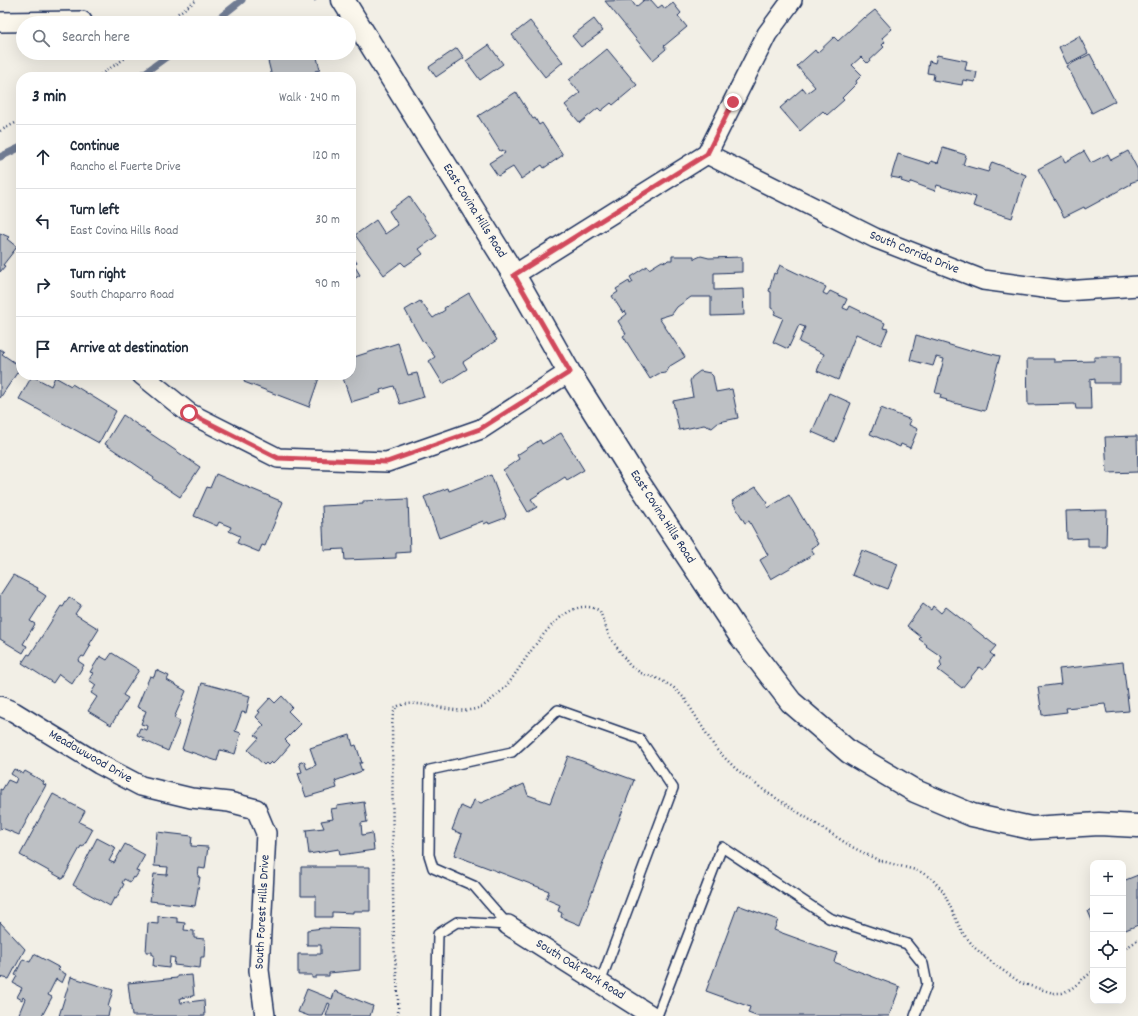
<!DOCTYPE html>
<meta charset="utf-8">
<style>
:root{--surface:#fff;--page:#f2f2f3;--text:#1f2937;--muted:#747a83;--line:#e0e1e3}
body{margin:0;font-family:Dekko,sans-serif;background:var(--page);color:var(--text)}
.controls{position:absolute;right:12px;bottom:12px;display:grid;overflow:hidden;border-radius:8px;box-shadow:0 4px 16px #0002}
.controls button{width:36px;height:36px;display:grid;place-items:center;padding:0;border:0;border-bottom:1px solid var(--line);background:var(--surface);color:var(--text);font:20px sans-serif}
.stop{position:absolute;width:12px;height:12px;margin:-9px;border:3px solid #d1495b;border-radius:50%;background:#fff}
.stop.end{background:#d1495b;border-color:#fff;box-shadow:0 1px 4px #0008}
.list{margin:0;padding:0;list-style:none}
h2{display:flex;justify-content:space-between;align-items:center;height:52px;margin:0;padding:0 16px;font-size:17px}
h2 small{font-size:13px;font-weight:400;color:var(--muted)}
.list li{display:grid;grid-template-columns:26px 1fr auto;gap:12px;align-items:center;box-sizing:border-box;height:64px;padding:0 16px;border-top:1px solid var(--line)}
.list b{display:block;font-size:15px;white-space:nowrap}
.list p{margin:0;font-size:13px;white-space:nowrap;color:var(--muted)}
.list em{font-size:13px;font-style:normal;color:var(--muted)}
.icon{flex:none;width:22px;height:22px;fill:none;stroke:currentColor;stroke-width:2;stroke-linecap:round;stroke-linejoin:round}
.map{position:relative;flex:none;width:1138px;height:1016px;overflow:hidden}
.search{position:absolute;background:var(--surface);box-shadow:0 4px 16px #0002;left:16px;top:16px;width:340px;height:44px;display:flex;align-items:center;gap:10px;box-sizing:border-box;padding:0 14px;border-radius:22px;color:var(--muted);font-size:15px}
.panel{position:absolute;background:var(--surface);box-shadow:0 4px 16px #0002;left:16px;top:72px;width:340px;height:308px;border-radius:16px}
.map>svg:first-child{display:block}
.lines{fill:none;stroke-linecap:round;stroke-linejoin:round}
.stream{stroke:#707b93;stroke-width:7}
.building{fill:#bdc0c4;stroke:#1b2f5e}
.service-casing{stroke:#1b2f5e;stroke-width:12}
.minor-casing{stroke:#1b2f5e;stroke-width:22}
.tertiary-casing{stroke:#1b2f5e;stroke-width:25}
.path{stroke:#1b2f5e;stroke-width:2.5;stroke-dasharray:1 3;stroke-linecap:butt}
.service{stroke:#fbf7ec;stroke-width:9}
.minor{stroke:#fbf7ec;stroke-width:19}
.tertiary{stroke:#fbf7ec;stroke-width:22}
.route{stroke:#d1495b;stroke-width:5}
.labels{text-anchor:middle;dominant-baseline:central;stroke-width:3;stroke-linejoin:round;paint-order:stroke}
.street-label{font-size:13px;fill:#1b2f5e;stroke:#fbf7ec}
</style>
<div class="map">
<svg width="1138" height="1016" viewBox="0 0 1138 1016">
<rect width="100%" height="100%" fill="#f2efe6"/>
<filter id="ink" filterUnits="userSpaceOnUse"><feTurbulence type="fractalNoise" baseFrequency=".025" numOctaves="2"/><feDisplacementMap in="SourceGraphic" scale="8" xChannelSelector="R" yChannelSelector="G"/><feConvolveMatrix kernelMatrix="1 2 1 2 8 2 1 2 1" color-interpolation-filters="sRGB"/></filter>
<g filter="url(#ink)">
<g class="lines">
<!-- stream -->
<path class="stream" d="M213 23 242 0
M139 77 172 53
M0 157 21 147"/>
</g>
<!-- building -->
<path class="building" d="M631 0 636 7 644 0H651L658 8 662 5 665 9 673 3 681 13 678 16 687 27 664 46 666 49 653 60 605 1Z
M875 10 892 29 882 38 885 42 882 45 884 47 867 63 861 57 852 65 862 75 856 81 857 83 842 98 844 100 827 115 823 111 800 131 780 108 803 88 807 93 815 87 797 66 815 50 817 53 834 37 838 41 864 17 865 18Z
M594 19 603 31 581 47 572 36Z
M530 21 563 62 545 77 512 35Z
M1079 36 1088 53 1067 64 1059 47Z
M489 45 503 64 480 80 466 61Z
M457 48 464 58 436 77 429 67Z
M607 49 637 85 613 105 611 103 601 111 598 108 580 123 565 105 580 93 569 80Z
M266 53H316L320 70 315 71 317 77H295L294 74 272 77Z
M1090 54 1115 101 1092 113 1067 66Z
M937 55 967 61 965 70 977 72 975 82 963 80 962 85 933 80 934 74 927 73 929 61 935 63Z
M516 92 533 119 535 118 539 125 542 123 563 155 544 168 542 165 521 179 513 167 498 176 489 163 505 153 503 150 500 151 478 116Z
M943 148 966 155 963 165 988 172 992 162 1026 175 1012 218 973 206 976 197 937 185 935 191 911 182 910 184 901 181 902 179 891 177 898 154 930 164 931 161 938 163Z
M1084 151 1091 163 1108 154 1111 160 1128 151 1138 170V180L1130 183 1131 184 1085 209 1084 207 1064 217 1038 169 1062 156 1065 162Z
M409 196 437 236 419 249 423 254 405 266 401 262 384 275 355 235 376 220 385 234 398 225 389 211Z
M0 233 9 237 7 239 17 247 3 265 5 266 0 272Z
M351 254 357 263 354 265 360 275 351 281Z
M672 256H694V259L701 256 709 258 742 257V272L714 273V290L743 289 744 315 711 316V297H691L677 307 672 314 659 318 685 357 670 366 666 373 658 374 650 379 623 336 626 334 618 321 627 314 625 311 623 313 612 296 618 292 616 289 629 281 630 284 633 282 630 277 647 266 649 269 662 261 666 262 668 260H672Z
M780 265 826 287 823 293 827 295 830 291 847 299 843 308 848 310 850 306 885 323 883 328 888 329 881 345 856 334 838 380 817 371 824 354 799 342 805 327 799 325 788 349 773 342 783 318 774 314 776 311 771 308V292L769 291 774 273 776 274Z
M469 293 497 340 463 362 467 369 443 384 429 361 435 357 424 341 423 342 405 310 420 301 433 318 445 310 444 308Z
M916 335 970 351 971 349 1000 356 985 411 946 401 947 400 940 398 941 394 935 393 944 359 936 357 933 366 910 360Z
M398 343 408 375 417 373 424 397 400 404 394 386 380 390 381 393 351 402 342 375H351V358Z
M0 349 4 352 2 354 21 367 0 398Z
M1094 357H1120V383H1095V379L1090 380 1091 409H1076L1075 404 1028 405 1027 359H1054V362L1094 361Z
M700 371 710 373 713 376 716 392 732 389 738 418 719 422 712 428 704 425 679 430 673 401 693 397 690 381 692 377Z
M246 375H320L309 407 244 382Z
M32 376 51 386 55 377 71 386 72 384 116 411 99 443 19 399Z
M829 393 851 403 835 442 812 432Z
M881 408 911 420 909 425 918 429 910 448 901 444 900 447 870 434Z
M123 415 200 467 180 497 153 479 154 477 105 444Z
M561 433 584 470 567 480 565 477 531 499 537 507 528 512 503 470 519 459 517 455 540 440 542 444Z
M1137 436 1138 472 1107 473 1105 437Z
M216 474 283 502 265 546 262 545 259 552 237 543 240 536 229 531 231 527 219 522 217 526 194 516 207 487 210 488Z
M491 475 506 515 505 518 489 524 488 522 484 524 483 521 439 538 424 497 448 488 449 491Z
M756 487 768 503 766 504 768 508 789 495 818 544 811 548 814 554 771 579 760 560 768 555 749 521 745 523 732 501Z
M408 499 410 552 396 553V558L345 560 344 549 324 550 322 506 363 504V501Z
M1107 510 1106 547H1088V538L1067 539 1066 511Z
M862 550 898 564 888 589 852 575Z
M13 575 38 588 37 590 46 596 30 621 35 624 23 644 27 646 23 653 0 639V595Z
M69 597 81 605 75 614 99 629 89 645H91L84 657 82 656 78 661 84 665 72 684 59 674 53 683 22 663 28 654 30 655 61 606 63 607Z
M923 604 931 610 933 606 941 613 946 607 996 646 990 653 994 656 983 670 979 667 962 688 938 670 942 666 940 662 942 657 926 646 927 645 919 639 921 637 907 626Z
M112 653 139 670 123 695 128 698 111 725 88 711 97 697 91 693 96 685 89 680 93 673 90 672 100 656 107 660Z
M1123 662 1129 711 1107 713 1105 704 1066 708 1067 712 1042 715 1038 687 1061 684 1059 669Z
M156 670 169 676 167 680 186 691 174 718 180 721 168 751 143 740 144 738 137 735 140 728 147 730 148 726 141 724 146 711 137 707 150 676 154 677Z
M202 683 250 696 246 713 242 712 235 731 241 733 235 754 220 750 217 761 182 749Z
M282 696 292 707 288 711 301 724 285 740 290 745 278 759 273 764 271 762 268 765 266 763 264 765 248 750 259 738 255 735 264 725 256 717 260 712 258 711 270 698 275 703Z
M350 735 353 746 356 745 362 763H359L362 771 335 781 337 788 306 797 298 773 302 772 299 763 304 761 307 769 316 765 310 748Z
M568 756 634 780 580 925 561 917 562 913 558 911 560 905 546 899 549 891 454 855 462 834 452 830 461 806 470 810 474 800 481 803 524 784 528 795 550 803Z
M14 769 23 774 25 771 44 782 43 784 46 785 19 835 2 828 0 830V789L2 790 8 780 15 783 17 778 11 774Z
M53 794 85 811 79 822 93 829 83 847 81 846 63 879 20 855Z
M364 802 367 822 361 823 362 835 372 833 374 850 340 855 339 849 309 854 306 830 324 828 321 821 333 819 331 809 337 808V806Z
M157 832 192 836 191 846 208 847 205 869 199 868 198 877H200L195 906 150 901 154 874 167 875 168 867 154 866Z
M97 838 116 848 109 861 114 863 125 844 145 855 136 871 139 872 135 878 133 877 130 882 124 879 122 883 124 884 116 899 114 898 110 906 73 885Z
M301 867H370V911H353V913L332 912V917H316V896H301Z
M1138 875V925L1123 931V881Z
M738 905 778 920 774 930 837 953 834 962 900 987 889 1016H756L748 1013 750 1007 706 991Z
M1093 909V923L1088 911Z
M158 916 177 918V922L185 923 184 930 194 931V938L205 939 204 957H201L200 968 174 965 175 958 170 957 169 968 153 966 154 955H152V952H146L148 923 158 924Z
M0 922 25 949 9 979 0 977Z
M323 928 360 929V970L329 973V976H316V978H312V975H298V954H321V945H307V930Z
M34 954 60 968 58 970 66 974 62 983 56 979 48 995 52 997 42 1016H18L25 999 23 997 22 1000 17 997 22 988 13 983 17 976 15 975 23 959 30 962Z
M192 975 194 996 180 998 181 1003 204 1000 205 1016H132L128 983 177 978V976Z
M71 977 113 990 108 1007 110 1008 108 1016H59Z
M307 989 332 999 335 991 373 1006 370 1016H326L330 1004 328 1003 323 1016H309L298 1012Z"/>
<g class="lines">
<defs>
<path id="service" d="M508 925 474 886 433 868 429 855 430 770 512 752 558 710 640 739 673 788 600 983
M436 1016 438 934 457 922 508 925
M657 1016 722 847 829 918 907 944 923 964 927 984 915 1016"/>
<path id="minor" d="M0 22 82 21
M707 154 875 238 983 280 1065 291 1138 286
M514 275 707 154 767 34 792 0
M142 375 189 413 278 458 387 462 481 429 569 372
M0 706 14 712 99 764 141 786 191 798 229 802 256 809 266 833 259 970 265 1016
M508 925 652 1016"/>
<path id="tertiary" d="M343 0 514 275 569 372 635 477 741 637 791 702 849 752 915 791 972 815 1031 828 1099 824 1138 826"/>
</defs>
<!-- service casing -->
<use href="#service" class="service-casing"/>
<!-- minor casing -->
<use href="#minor" class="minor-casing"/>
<!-- tertiary casing -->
<use href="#tertiary" class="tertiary-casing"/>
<!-- path -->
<path class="path" d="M315 0 316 1 318 0
M171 23 177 14 197 0
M97 77 133 53
M0 131 21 120
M1123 950 1138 940
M398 1016C399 990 395 966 394 940 392 869 393 798 392 727L393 714 396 707C423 694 463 725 490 701 496 696 503 690 508 684 526 661 563 589 600 611L609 636 630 666 641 673 659 679 673 687 685 699 716 749 736 769 765 791 852 847 878 860 919 871 931 878 943 891 962 932 975 948 995 965 1021 983 1053 993H1062L1071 989 1093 971"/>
<!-- service -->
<use href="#service" class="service"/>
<!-- minor -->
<use href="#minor" class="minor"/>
<!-- tertiary -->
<use href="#tertiary" class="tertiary"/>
</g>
</g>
<g class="lines" filter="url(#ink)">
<!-- route -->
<path class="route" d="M189 413 278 458 387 462 480 429 570 372 514 275 707 154 733 102"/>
</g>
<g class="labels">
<!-- street labels -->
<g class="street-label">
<text transform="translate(474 211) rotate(58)">East Covina Hills Road</text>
<text transform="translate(914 253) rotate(22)">South Corrida Drive</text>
<text transform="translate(662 517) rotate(57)">East Covina Hills Road</text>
<text transform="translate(90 757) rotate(30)">Meadowwood Drive</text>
<text transform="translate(263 912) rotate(-87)">South Forest Hills Drive</text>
<text transform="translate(580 970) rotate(32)">South Oak Park Road</text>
</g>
</g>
</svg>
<div class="controls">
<button>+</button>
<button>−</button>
<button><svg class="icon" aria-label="locate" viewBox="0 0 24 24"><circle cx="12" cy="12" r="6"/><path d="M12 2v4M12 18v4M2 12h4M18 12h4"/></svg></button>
<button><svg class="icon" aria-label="layers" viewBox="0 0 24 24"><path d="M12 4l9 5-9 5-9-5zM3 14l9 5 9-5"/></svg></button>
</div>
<div class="stop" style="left:189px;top:413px"></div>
<div class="stop end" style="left:733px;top:102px"></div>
<div class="search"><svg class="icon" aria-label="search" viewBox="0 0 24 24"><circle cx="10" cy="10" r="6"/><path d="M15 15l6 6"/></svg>Search here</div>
<section class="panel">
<h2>3 min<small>Walk · 240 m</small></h2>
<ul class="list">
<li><svg class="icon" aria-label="ahead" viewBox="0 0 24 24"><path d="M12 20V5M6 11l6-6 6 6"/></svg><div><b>Continue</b><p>Rancho el Fuerte Drive</p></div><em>120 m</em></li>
<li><svg class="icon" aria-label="left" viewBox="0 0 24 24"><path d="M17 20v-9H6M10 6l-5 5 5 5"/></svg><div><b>Turn left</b><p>East Covina Hills Road</p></div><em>30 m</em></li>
<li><svg class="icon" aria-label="right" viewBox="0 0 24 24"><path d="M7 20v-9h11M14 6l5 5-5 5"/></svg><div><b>Turn right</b><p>South Chaparro Road</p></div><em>90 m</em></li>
<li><svg class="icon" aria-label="arrive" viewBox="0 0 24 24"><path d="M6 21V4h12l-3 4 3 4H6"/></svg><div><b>Arrive at destination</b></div></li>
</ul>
</section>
</div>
